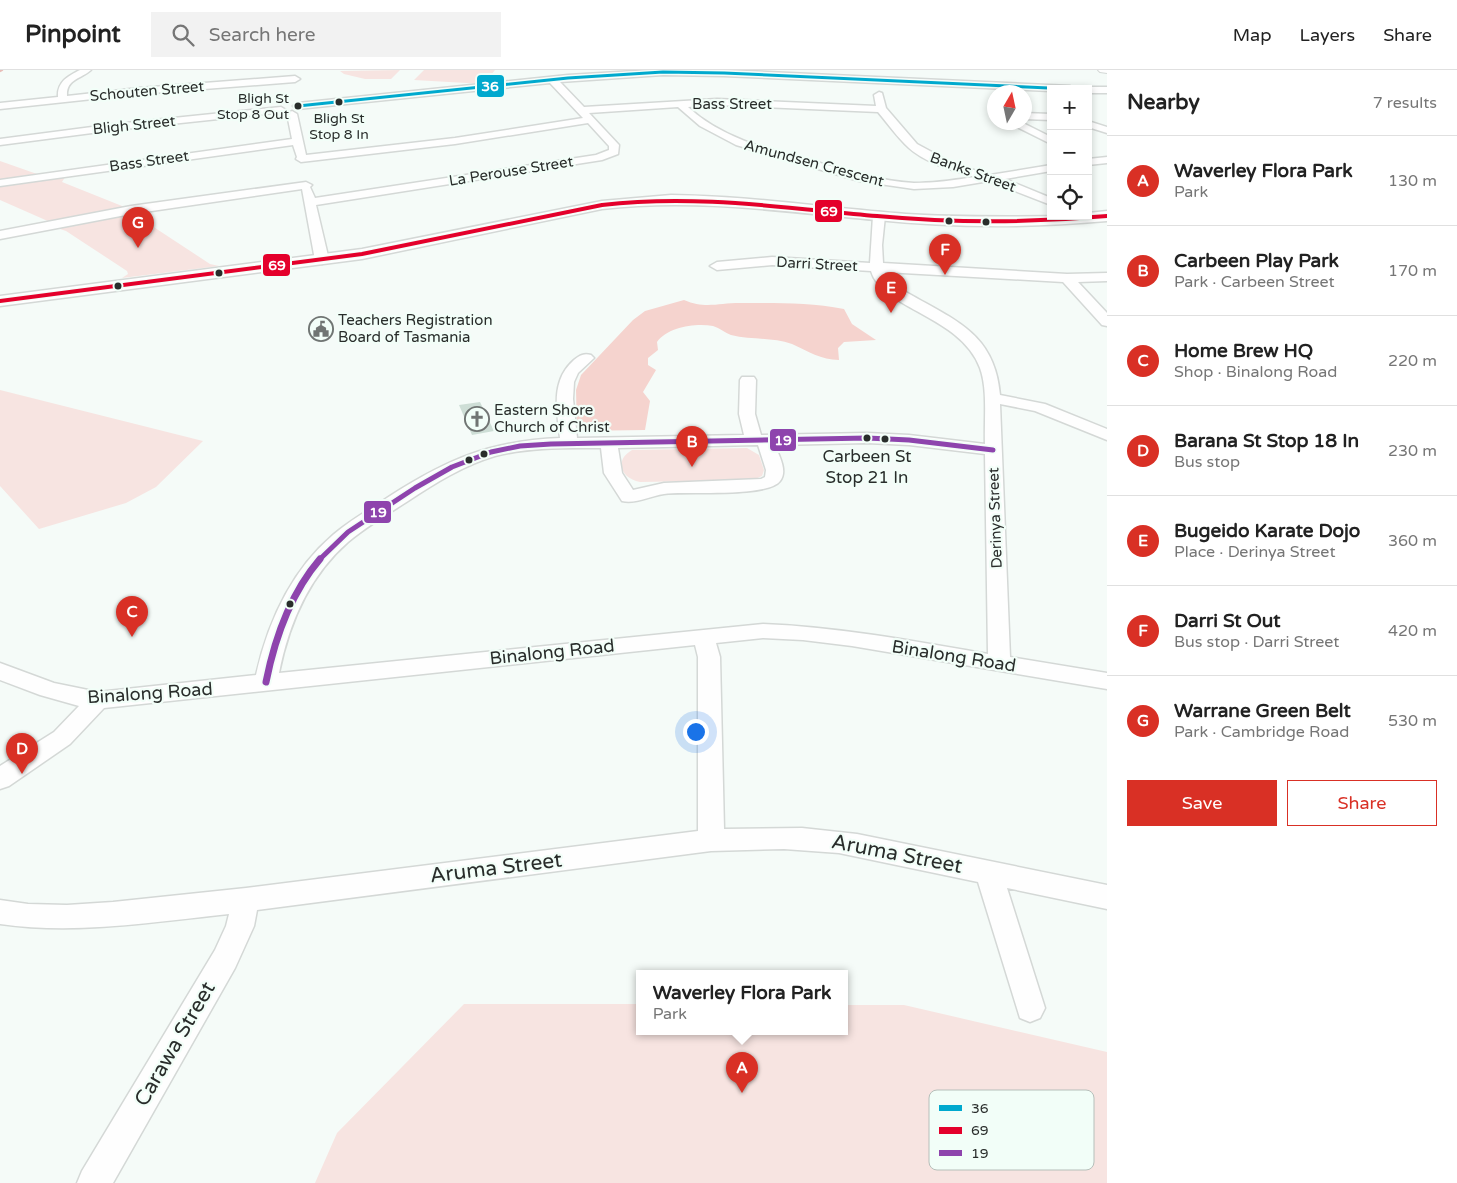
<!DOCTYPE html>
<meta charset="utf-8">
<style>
:root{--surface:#fff;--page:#f2f2f2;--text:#222;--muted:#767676;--line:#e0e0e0;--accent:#d93025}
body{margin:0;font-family:"Varela Round",sans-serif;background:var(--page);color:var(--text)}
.controls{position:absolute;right:15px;top:15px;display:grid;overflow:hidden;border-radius:0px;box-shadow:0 2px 8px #0003}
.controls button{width:45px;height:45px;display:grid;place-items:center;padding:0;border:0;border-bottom:1px solid var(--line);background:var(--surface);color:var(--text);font:25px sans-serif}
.compass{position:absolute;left:987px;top:15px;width:45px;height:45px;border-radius:50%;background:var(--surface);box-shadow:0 2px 8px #0003;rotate:9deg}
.you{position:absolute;left:695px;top:661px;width:18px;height:18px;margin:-12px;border:4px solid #fff;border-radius:50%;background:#1a73e8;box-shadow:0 0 0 8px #1a73e833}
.badge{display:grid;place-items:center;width:32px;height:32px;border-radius:50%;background:var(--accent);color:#fff;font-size:16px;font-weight:700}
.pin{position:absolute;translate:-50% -41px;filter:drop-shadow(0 1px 2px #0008)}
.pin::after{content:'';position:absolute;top:26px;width:18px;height:15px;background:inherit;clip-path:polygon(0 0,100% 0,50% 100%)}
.popup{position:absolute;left:636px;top:900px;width:212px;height:65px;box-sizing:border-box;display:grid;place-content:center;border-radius:0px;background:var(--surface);filter:drop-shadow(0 1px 4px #0005);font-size:16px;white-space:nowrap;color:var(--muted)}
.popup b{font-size:19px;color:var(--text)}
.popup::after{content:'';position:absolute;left:50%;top:100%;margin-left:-10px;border:10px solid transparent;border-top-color:var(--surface)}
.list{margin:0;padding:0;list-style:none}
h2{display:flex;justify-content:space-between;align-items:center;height:65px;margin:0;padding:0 20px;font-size:21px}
h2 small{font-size:16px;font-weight:400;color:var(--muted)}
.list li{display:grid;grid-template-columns:32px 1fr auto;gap:15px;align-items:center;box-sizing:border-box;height:90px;padding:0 20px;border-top:1px solid var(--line)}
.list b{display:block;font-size:19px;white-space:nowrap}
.list p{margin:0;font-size:16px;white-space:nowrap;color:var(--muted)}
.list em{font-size:16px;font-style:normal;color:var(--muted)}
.actions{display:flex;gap:10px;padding:15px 20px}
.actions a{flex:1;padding:11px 0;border:1px solid var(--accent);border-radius:0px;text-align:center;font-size:18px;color:var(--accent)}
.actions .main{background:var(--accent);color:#fff}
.icon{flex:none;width:28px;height:28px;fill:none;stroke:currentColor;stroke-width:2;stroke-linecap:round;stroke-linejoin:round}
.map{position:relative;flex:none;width:1107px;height:1113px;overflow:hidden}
header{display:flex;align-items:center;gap:30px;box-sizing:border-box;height:70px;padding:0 25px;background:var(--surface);border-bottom:1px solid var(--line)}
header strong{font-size:24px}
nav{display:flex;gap:28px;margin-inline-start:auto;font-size:18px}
.search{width:350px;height:45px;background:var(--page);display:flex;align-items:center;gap:12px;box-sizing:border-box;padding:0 18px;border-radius:0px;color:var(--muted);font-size:19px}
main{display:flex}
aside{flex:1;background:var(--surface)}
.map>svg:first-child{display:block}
.green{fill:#f7e4e1}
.forest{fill:#f5d3ce}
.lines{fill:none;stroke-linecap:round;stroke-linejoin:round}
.stream{stroke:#e8bdb8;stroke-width:2.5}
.building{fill:#ceded6}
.minor-casing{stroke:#d4d8d6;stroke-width:3}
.major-casing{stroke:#d4d8d6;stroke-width:3}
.highway-casing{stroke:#d4d8d6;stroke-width:2}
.minor{fill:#fefefe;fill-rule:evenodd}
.major{fill:#fefefe;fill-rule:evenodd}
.highway{fill:#fefefe;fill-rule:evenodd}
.bus-1-casing{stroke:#f2fef8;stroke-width:5}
.bus-2-casing{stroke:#f2fef8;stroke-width:6}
.bus-3-far1-casing{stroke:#f2fef8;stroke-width:8}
.bus-3-casing{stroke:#f2fef8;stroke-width:11}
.bus-1{stroke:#00a9ce;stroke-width:3}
.bus-2{stroke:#e4002b;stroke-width:4}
.bus-3-far1{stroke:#8e44ad;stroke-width:5}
.bus-3{stroke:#8e44ad;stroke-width:7}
.bus-dot{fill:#292d2b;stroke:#f2fef8;stroke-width:2}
.labels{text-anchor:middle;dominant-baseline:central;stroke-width:4.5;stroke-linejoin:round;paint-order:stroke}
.far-bus-label{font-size:14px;fill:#292d2b;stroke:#f2fef8;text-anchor:end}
.far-street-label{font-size:15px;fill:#292d2b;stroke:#f2fef8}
.far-poi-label{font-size:15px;fill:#292d2b;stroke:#f2fef8;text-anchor:start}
.bus-label{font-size:17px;fill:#292d2b;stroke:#f2fef8}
.street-label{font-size:18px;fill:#292d2b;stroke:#f2fef8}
.near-street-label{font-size:21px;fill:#292d2b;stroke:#f2fef8}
.key{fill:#f2fef8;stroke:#b6bfba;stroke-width:1}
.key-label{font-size:14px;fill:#292d2b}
.line-badge{stroke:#f2fef8;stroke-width:2}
.badge-label{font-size:14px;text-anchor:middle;font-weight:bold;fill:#fff}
</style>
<header>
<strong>Pinpoint</strong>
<div class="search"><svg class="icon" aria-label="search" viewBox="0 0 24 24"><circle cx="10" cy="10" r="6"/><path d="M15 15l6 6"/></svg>Search here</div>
<nav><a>Map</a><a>Layers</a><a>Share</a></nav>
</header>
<main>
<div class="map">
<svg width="1107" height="1113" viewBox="0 0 1107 1113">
<rect width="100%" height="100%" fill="#f5fbf8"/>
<!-- green -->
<path class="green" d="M400 0 391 9H365L344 4 340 1Z
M424 0H495L484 14 414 10Z
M0 91 37 104 0 110Z
M67 104 62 112 127 138 50 152 0 130V116Z
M141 141 140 148 210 194 219 196 122 208 128 204 127 201 66 161 54 157Z
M0 320 203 371 156 417 126 433 39 459 0 416Z
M747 378 759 385 764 400 762 406 753 410 640 412C622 409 613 391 632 380Z
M464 934H639L640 962H844L845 935H904L1107 982V1113H315L337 1063Z"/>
<!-- forest -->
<path class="forest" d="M684 230C705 239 718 233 740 233 775 233 809 232 844 239L852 254 876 270 844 272 838 278 839 290C821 290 808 281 792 274 772 267 751 270 731 265 725 263 720 258 713 256 695 253 668 257 657 272L658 280 648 288V295L656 300 643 322 650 331 645 360 577 361 576 320 581 305 633 250 645 241Z"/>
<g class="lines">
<!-- stream -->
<path class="stream" d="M0 1 2 0"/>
</g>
<!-- building -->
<path class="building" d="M480 332 494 361 472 365 459 335Z"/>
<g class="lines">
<defs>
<path id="minor" d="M80 0H91C81 9 66 9 67 26L139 18 295 6 300 9 295 12 139 24 0 39V33L58 27C57 12 68 6 80 0Z
M652 0H724L1070 16 1075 19H1051V21L724 6 663 5 560 12 584 37 717 29 876 36 874 25 879 22 882 23 886 38 917 74 954 94 990 105 1051 95V101L1005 109 1051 128V135L989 111 953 117 914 119 859 111 736 75 700 56 678 37 589 43 619 75 618 84 602 90 316 135 329 190 322 194 315 190 302 119 131 144 0 169V161L131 136 306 112 312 115 310 117 315 128 596 85 609 80V76L588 53 455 74 301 92 296 89 297 87 293 75 0 116V110L292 69 287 44 292 41 297 44 306 85 455 68 583 48 550 13 298 39 293 36 298 33 568 5ZM717 35 878 42C888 54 898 68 909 78 927 94 953 100 975 107 955 110 934 113 914 113 881 111 848 101 817 92 771 80 724 70 688 37Z
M1088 17H1107V23H1088V19H1084Z
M281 37 286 40 284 42 115 60 0 75V69L115 54Z
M1024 43 1051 44V50L1024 49Z
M1088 51 1107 57V63L1088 57Z
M1007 52H1021L1051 67V74Z
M1107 87V93L1088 95V89Z
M879 142 885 146 882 175 883 193 1067 204 1107 203V211L1078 212 1107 243V256L1102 255 1063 212 885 202C890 214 902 220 913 226 959 252 995 266 1000 325L1045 334 1107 359V370L1035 341 1000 334 1010 587 1107 603V619L852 576 803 570 763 568 716 573 720 587 724 759 802 758 857 764 1107 815V839L1007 818 1045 938 1040 948 1030 952 1020 948 978 812 839 783 784 779 711 781 257 840 254 856 235 898 113 1113H77L82 1101 215 880 226 856 229 844C153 852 76 865 0 854V830L28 834 67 835 113 832 246 818 698 761V587L695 575 104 638 70 674 9 716 0 719V696L54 662 79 636 40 625 0 610V593L54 613 98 622 256 605C268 552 291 501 333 465 350 450 371 439 390 426 448 389 490 371 560 368 557 341 550 311 574 290 580 285 584 283 591 285L594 288 578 303 574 312 573 329 577 368 744 365 739 344 740 310 742 307H754L756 310 755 344 761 365 867 363 909 365 985 374C984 350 988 320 980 298 961 246 882 239 871 201L772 195 717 200 710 196 717 192 772 187 870 193 873 146ZM867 373 909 375 985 384 988 584C913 571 839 557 763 554L279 603C289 553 309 506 348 472 367 456 388 444 408 431 435 413 464 395 495 386 530 377 566 378 601 378L604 403 622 431C636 434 650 426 664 424 687 421 767 428 780 411 788 401 779 386 775 375ZM758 375 766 400 765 407 761 409 664 413 633 420 622 403 618 378Z"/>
<path id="major" d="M671 125C750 126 827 138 906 144 967 148 1028 146 1088 146V143L1107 141V151C1030 158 954 158 877 150 784 142 696 128 602 139L362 189 0 236V226L362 179 602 131Z"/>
<path id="highway" d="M1098 0H1107V3L1100 2Z"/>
</defs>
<!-- minor casing -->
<use href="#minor" class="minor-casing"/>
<!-- major casing -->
<use href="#major" class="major-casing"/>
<!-- highway casing -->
<use href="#highway" class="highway-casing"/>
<!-- minor -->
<use href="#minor" class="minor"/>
<!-- major -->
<use href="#major" class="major"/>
<!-- highway -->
<use href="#highway" class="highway"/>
<defs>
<path id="bus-1" d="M298 36 568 8 663 2 724 3 1070 19"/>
<path id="bus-2" d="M0 231 362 184 602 135C696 124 784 138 877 146 954 153 1030 153 1107 146"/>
<path id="bus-3-far1" d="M319 490 348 462 415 418 452 397 491 382 520 376 551 374 867 368 909 370 993 380"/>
<path id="bus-3" d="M266 612C275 567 290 524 320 489"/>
</defs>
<!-- bus-1 casing -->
<use href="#bus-1" class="bus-1-casing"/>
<!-- bus-2 casing -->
<use href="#bus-2" class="bus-2-casing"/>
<!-- bus-3-far1 casing -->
<use href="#bus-3-far1" class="bus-3-far1-casing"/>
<!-- bus-3 casing -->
<use href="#bus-3" class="bus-3-casing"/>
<!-- bus-1 -->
<use href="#bus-1" class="bus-1"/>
<!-- bus-2 -->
<use href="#bus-2" class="bus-2"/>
<!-- bus-3-far1 -->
<use href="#bus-3-far1" class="bus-3-far1"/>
<!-- bus-3 -->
<use href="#bus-3" class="bus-3"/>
</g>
<!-- icons -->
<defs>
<symbol id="civic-ring" viewBox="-11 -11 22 22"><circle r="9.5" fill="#f2fef8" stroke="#707573" stroke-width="1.5"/><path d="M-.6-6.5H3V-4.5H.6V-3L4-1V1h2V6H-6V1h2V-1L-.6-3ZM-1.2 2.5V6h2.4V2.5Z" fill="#707573"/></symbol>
<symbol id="church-ring" viewBox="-11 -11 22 22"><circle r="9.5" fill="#f2fef8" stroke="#707573" stroke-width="1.5"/><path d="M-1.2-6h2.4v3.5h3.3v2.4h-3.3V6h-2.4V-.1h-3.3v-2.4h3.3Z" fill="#707573"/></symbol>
</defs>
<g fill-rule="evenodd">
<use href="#civic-ring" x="307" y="245" width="28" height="28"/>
<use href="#church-ring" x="463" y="335" width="28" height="28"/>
</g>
<!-- markers -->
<g class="bus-dot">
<circle cx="339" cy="32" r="4.5"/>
<circle cx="298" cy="36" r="4.5"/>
<circle cx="949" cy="151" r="4.5"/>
<circle cx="986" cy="152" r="4.5"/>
<circle cx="219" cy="203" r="4.5"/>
<circle cx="118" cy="216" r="4.5"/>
<circle cx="867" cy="368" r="4.5"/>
<circle cx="885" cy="369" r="4.5"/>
<circle cx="484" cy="384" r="4.5"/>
<circle cx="469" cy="390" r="4.5"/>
<circle cx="290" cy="534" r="4.5"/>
</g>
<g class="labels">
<!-- far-bus labels -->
<g class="far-bus-label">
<text x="289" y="28">Bligh St<tspan x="289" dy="16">Stop 8 Out</tspan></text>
<text x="339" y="48" text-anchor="middle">Bligh St<tspan x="339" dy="16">Stop 8 In</tspan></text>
</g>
<!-- far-street labels -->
<g class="far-street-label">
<text transform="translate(147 21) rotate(-5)">Schouten Street</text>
<text x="732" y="34">Bass Street</text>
<text transform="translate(134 55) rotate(-6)">Bligh Street</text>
<text transform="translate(149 91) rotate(-8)">Bass Street</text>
<text transform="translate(814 93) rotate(15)">Amundsen Crescent</text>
<text transform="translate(511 101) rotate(-9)">La Perouse Street</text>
<text transform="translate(973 102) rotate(20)">Banks Street</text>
<text transform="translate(817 194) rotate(3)">Darri Street</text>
<text transform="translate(995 448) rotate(-92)">Derinya Street</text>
</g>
<!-- far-poi labels -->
<g class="far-poi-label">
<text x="338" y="250">Teachers Registration<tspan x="338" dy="17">Board of Tasmania</tspan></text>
<text x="494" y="340">Eastern Shore<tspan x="494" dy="17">Church of Christ</tspan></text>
</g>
<!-- bus labels -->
<g class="bus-label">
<text x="867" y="386">Carbeen St<tspan x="867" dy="21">Stop 21 In</tspan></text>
</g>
<!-- street labels -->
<g class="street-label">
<text transform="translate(552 582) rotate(-6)">Binalong Road</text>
<text transform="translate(954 586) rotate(9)">Binalong Road</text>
<text transform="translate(150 623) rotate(-4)">Binalong Road</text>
</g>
<!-- near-street labels -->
<g class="near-street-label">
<text transform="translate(897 784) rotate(11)">Aruma Street</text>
<text transform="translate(496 798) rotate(-7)">Aruma Street</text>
<text transform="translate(175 974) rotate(-60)">Carawa Street</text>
</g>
</g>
<!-- legend -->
<rect x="929" y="1020" width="165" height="80" rx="8" class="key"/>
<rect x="939" y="1035" width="23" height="6" fill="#00a9ce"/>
<rect x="939" y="1057" width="23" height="7" fill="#e4002b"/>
<rect x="939" y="1080" width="23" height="6" fill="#8e44ad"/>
<g class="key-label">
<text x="971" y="1043">36</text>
<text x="971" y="1065">69</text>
<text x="971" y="1088">19</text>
</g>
<g class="line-badge">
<rect x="476" y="4" width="29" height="24" rx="5" fill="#00a9ce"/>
<rect x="814" y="129" width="29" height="24" rx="5" fill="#e4002b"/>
<rect x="262" y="183" width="29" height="24" rx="5" fill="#e4002b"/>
<rect x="769" y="358" width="28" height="24" rx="5" fill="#8e44ad"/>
<rect x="363" y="430" width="29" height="24" rx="5" fill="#8e44ad"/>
</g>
<g class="badge-label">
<text x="490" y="21">36</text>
<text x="829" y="146">69</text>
<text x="277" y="200">69</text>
<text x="783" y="375">19</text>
<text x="378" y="447">19</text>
</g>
</svg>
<div class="controls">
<button>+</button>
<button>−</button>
<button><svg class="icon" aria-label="locate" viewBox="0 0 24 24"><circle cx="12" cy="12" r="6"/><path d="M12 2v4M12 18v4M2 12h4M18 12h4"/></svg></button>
</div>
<svg class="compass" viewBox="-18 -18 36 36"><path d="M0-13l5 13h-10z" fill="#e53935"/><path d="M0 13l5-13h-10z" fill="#767676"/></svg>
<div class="you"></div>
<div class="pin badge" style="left:742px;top:1023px">A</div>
<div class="popup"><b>Waverley Flora Park</b>Park</div>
<div class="pin badge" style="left:692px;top:397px">B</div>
<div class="pin badge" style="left:132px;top:567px">C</div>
<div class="pin badge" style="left:22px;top:704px">D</div>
<div class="pin badge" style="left:891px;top:243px">E</div>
<div class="pin badge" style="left:945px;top:205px">F</div>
<div class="pin badge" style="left:138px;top:178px">G</div>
</div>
<aside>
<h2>Nearby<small>7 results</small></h2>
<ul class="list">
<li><span class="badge">A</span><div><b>Waverley Flora Park</b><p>Park</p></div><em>130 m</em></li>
<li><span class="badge">B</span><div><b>Carbeen Play Park</b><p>Park · Carbeen Street</p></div><em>170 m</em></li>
<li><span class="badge">C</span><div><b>Home Brew HQ</b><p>Shop · Binalong Road</p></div><em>220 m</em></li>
<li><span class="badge">D</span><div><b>Barana St Stop 18 In</b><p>Bus stop</p></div><em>230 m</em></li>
<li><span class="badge">E</span><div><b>Bugeido Karate Dojo</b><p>Place · Derinya Street</p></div><em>360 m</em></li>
<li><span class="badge">F</span><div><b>Darri St Out</b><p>Bus stop · Darri Street</p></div><em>420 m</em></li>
<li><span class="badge">G</span><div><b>Warrane Green Belt</b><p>Park · Cambridge Road</p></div><em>530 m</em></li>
</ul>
<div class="actions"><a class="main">Save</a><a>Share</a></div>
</aside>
</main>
